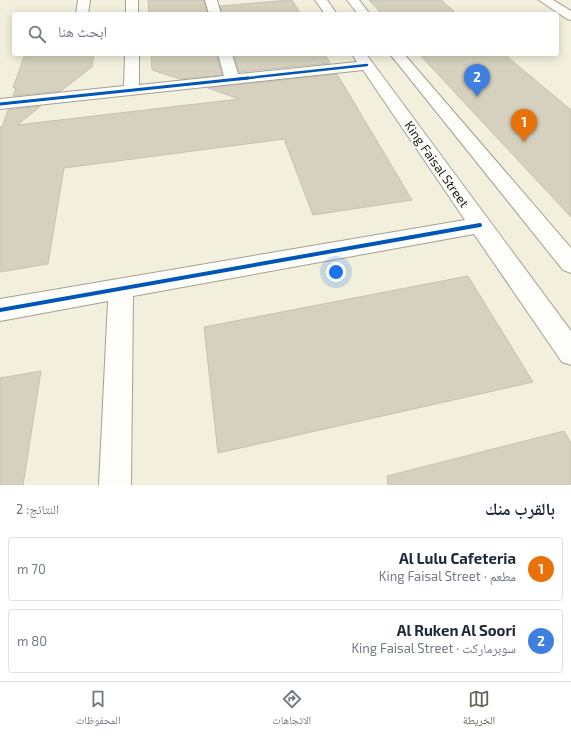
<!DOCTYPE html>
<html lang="ar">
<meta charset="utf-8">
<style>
:root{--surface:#fff;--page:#f6f6f7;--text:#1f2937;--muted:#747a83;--line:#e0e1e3;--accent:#686658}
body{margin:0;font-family:"Exo 2","Noto Naskh Arabic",sans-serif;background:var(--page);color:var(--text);direction:rtl}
.you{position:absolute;left:336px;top:272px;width:14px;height:14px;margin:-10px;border:3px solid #fff;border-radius:50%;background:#1a73e8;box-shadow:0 0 0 6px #1a73e833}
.badge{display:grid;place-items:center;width:26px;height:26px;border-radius:50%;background:var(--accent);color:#fff;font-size:13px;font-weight:700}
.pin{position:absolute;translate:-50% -33px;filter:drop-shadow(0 1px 2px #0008)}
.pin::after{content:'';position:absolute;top:21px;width:14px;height:12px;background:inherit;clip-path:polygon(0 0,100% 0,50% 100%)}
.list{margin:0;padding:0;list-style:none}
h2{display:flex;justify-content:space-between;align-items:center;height:52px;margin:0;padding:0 16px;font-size:17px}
h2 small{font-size:13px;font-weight:400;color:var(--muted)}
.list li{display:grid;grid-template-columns:26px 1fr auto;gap:12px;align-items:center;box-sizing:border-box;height:64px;margin:0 8px 8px;padding:0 8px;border:1px solid var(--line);border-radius:4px}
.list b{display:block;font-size:15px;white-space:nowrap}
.list p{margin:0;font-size:13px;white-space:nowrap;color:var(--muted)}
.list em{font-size:13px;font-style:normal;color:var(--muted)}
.icon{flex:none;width:22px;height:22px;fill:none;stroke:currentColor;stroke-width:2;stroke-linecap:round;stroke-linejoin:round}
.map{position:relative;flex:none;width:571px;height:485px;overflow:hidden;direction:ltr}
.search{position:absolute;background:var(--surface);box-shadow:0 2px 10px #0003;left:12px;right:12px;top:12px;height:44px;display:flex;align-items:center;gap:10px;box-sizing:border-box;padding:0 14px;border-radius:4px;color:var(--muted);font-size:15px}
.sheet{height:196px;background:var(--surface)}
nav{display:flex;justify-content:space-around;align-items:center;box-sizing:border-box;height:56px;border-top:1px solid var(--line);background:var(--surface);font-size:11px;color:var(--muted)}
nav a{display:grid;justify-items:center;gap:2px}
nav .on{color:var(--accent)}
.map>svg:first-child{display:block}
.building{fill:#d5d1be;stroke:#c4c2b3}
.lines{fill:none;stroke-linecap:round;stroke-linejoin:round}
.minor-casing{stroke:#a3a193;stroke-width:2}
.minor{fill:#fdfdfa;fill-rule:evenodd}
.cycleway-far2-casing{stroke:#fff;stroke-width:4}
.cycleway-far1-casing{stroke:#fff;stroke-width:5}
.cycleway-casing{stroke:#fff;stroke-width:6}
.cycleway-far2{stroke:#0057b8;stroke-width:2.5}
.cycleway-far1{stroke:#0057b8;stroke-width:3}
.cycleway{stroke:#0057b8;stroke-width:4}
.labels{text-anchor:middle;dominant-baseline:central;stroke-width:3.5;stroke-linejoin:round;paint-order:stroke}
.street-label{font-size:13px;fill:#1e1c11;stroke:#fff}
</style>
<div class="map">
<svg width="571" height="485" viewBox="0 0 571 485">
<rect width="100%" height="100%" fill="#f2efdc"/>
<!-- building -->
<path class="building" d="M148 0H204L207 14H149Z
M290 0H292L301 14H222L220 6Z
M369 0H441L457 14H382Z
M25 54H94L92 67 61 91 13 96 16 88H13Z
M151 54H217L222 75 180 79 152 70Z
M234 54H325L330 63 239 72Z
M419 54H504L571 110V217Z
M337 74 412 200 313 215 284 139 64 168 48 264 0 272V127H2L8 110 41 106 17 125 239 99 208 88Z
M468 276 533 382 218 453 204 327Z
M41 371 23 485H0V378Z
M564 431 571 443V485H388L387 476Z"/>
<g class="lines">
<defs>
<path id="minor" d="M78 0H90L88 14H76Z
M126 0H138V14H126Z
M205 0H217L221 14H209Z
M315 0H327L337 14H325Z
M347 0H359L370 14H358Z
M539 0H553L571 11V20L567 19Z
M125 54H139V85L224 76 218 54H232L238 74 357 62 352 54H366L571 331V365L562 362 474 234 133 296 131 485H99L108 301 0 321V299L465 220 363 70 0 109V99L124 86Z
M390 54H404L571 248V273L563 270Z"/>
</defs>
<!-- minor casing -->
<use href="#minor" class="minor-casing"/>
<!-- minor -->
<use href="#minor" class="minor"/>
<defs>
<path id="cycleway-far2" d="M239 79 367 65"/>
<path id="cycleway-far1" d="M0 104 248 78"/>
<path id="cycleway" d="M0 310 480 225"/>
</defs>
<!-- cycleway-far2 casing -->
<use href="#cycleway-far2" class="cycleway-far2-casing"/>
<!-- cycleway-far1 casing -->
<use href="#cycleway-far1" class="cycleway-far1-casing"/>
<!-- cycleway casing -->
<use href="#cycleway" class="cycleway-casing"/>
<!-- cycleway-far2 -->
<use href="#cycleway-far2" class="cycleway-far2"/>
<!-- cycleway-far1 -->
<use href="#cycleway-far1" class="cycleway-far1"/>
<!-- cycleway -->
<use href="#cycleway" class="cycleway"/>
</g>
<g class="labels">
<!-- street labels -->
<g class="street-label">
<text transform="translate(437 164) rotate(55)">King Faisal Street</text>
</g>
</g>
</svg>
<div class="you"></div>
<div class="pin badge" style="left:524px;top:142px;background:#e8710a">1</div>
<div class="pin badge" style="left:477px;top:97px;background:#3f7fe0">2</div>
<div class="search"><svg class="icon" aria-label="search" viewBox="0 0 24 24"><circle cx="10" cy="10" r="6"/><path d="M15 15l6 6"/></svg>ابحث هنا</div>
</div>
<section class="sheet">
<h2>بالقرب منك<small>النتائج: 2</small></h2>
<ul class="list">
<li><span class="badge" style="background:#e8710a">1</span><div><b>Al Lulu Cafeteria</b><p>مطعم · King Faisal Street</p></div><em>70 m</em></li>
<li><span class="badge" style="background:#3f7fe0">2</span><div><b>Al Ruken Al Soori</b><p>سوبرماركت · King Faisal Street</p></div><em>80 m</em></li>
</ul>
</section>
<nav>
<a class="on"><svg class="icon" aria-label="map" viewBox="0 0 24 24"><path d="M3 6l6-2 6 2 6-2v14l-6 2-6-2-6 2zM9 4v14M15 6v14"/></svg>الخريطة</a>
<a><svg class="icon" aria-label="directions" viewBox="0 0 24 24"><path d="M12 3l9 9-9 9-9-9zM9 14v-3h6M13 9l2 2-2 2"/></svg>الاتجاهات</a>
<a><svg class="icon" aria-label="saved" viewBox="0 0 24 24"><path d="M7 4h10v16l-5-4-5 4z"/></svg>المحفوظات</a>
</nav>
